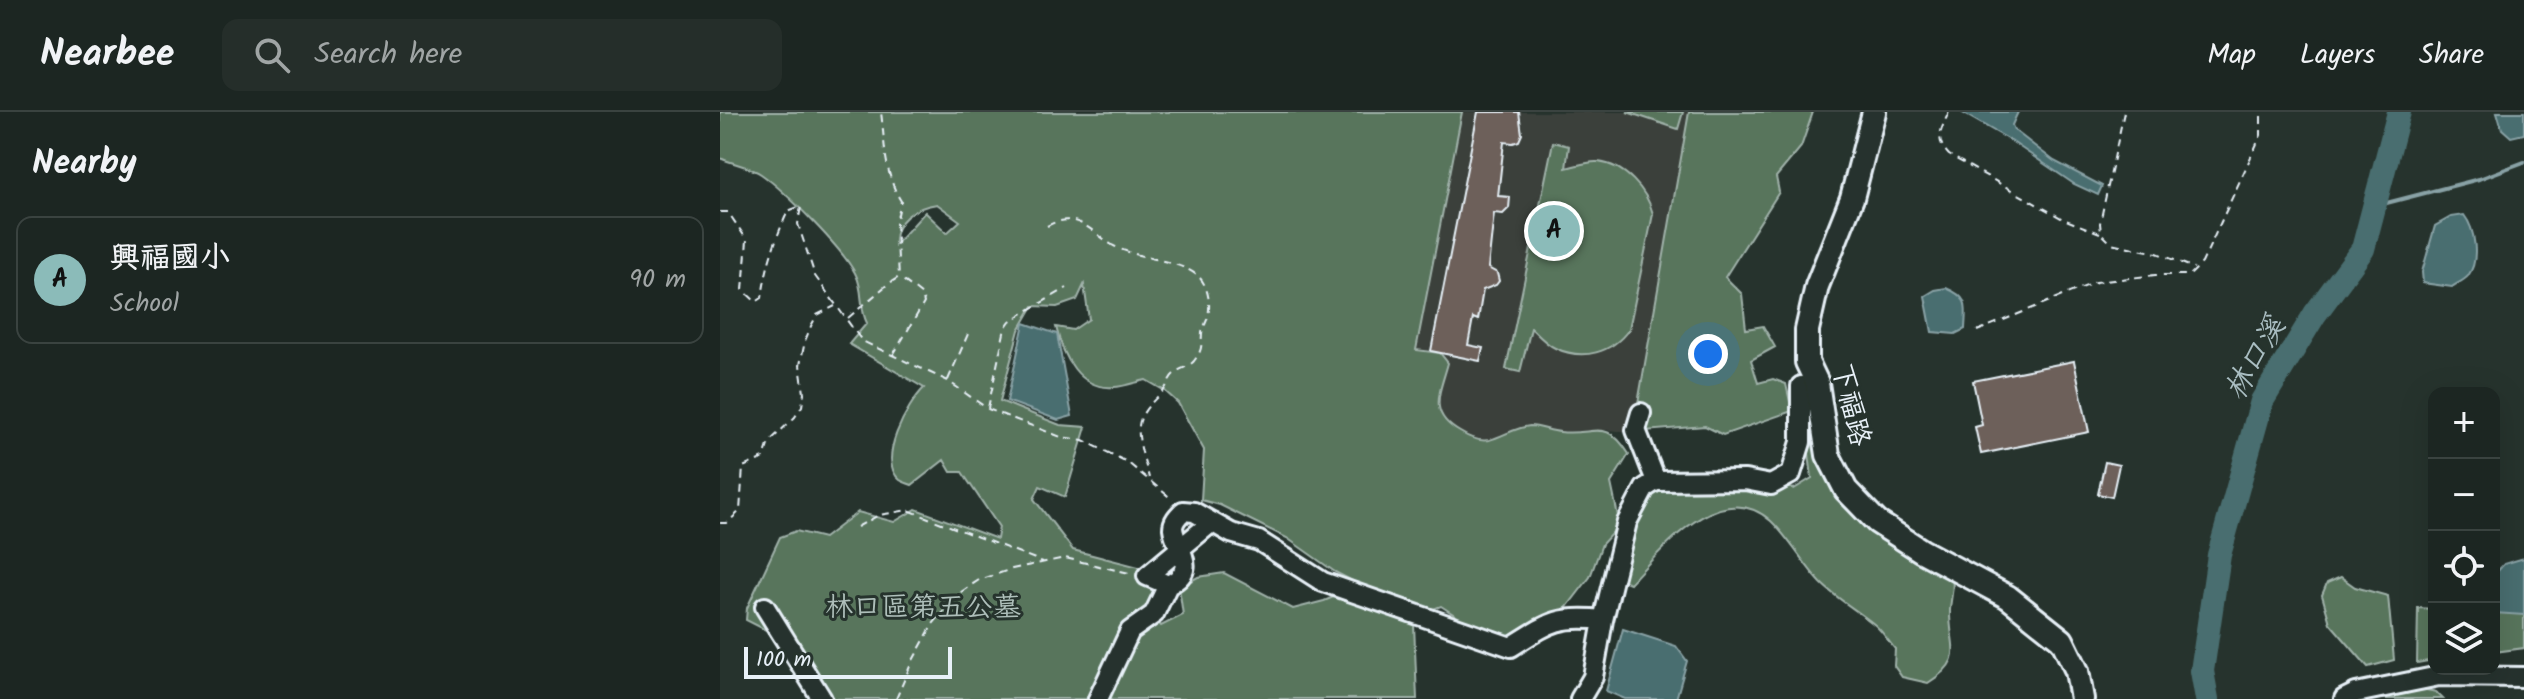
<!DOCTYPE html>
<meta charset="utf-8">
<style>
:root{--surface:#1c2622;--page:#252e2a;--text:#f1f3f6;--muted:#a0a5a5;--line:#3a4340;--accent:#8bbbb9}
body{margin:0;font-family:Kalam,"LXGW WenKai TC",sans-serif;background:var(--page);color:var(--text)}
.controls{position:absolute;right:24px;bottom:24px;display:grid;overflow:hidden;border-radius:16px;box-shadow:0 8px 32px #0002}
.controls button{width:72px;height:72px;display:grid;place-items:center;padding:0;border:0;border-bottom:2px solid var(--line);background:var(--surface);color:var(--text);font:40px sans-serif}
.scale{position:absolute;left:24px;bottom:20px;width:208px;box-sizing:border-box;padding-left:8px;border:4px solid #e8f1f8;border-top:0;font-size:22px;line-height:28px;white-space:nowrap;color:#e8f1f8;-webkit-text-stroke:6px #26332d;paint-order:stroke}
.you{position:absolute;left:988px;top:242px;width:28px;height:28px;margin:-20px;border:6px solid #fff;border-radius:50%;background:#1a73e8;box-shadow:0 0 0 12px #1a73e833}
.badge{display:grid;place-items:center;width:52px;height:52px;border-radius:50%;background:var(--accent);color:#111;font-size:26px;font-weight:700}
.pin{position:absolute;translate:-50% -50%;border:4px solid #fff;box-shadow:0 2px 8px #0006}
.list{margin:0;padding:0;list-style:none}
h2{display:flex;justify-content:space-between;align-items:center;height:104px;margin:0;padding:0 32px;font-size:34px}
h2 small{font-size:26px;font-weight:400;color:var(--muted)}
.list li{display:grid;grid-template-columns:52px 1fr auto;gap:24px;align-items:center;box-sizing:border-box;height:128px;margin:0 16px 16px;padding:0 16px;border:2px solid var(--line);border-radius:16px}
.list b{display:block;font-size:30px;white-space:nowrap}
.list p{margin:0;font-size:26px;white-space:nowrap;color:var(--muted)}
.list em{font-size:26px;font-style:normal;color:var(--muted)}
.icon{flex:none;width:44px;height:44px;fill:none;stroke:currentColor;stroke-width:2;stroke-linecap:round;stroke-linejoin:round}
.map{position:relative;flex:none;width:1804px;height:587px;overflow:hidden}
header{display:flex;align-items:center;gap:48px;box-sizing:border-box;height:112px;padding:0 40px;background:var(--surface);border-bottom:2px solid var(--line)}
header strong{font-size:38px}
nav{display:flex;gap:44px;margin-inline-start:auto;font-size:28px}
.search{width:560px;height:72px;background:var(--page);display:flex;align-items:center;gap:20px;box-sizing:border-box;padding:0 28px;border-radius:16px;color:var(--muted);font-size:30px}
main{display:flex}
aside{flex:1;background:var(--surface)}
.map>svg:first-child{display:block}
.built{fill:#3b413a}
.green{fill:#58745c;stroke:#a0b2aa;stroke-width:2;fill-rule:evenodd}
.water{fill:#4a6e6f;stroke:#89a2a6;stroke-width:2}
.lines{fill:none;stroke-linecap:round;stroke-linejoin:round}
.stream{stroke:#89a2a6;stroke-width:4}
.river{stroke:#4a6e6f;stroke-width:24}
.building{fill:#6d615a;stroke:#e8f1f8;stroke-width:2}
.minor-casing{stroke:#e8f1f8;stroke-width:24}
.major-casing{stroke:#e8f1f8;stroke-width:28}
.path{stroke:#e8f1f8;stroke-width:2;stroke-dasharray:8 6;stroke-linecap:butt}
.minor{stroke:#26332d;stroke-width:18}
.major{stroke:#26332d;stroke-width:22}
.labels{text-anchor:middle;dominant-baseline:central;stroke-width:6;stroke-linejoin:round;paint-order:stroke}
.street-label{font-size:28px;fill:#e8f1f8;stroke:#26332d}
.park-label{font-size:28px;fill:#aebfba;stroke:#26332d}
.water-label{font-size:30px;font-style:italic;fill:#a9bdc1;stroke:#26332d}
</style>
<header>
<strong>Nearbee</strong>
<div class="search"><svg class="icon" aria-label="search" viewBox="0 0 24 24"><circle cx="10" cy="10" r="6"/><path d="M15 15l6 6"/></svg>Search here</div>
<nav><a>Map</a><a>Layers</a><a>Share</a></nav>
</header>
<main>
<aside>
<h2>Nearby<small></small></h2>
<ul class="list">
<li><span class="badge">A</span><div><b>興福國小</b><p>School</p></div><em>90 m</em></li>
</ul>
</aside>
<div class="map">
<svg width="1804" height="587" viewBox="0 0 1804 587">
<rect width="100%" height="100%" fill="#26332d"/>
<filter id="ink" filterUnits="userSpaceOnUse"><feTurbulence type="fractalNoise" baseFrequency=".0125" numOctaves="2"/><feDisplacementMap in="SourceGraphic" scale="16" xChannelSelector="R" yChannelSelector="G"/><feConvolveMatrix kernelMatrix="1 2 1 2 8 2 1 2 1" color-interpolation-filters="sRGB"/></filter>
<g filter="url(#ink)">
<!-- built -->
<path class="built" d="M742 0H969L913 320 887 318 842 320 808 314 766 329 748 325 730 314 719 301 717 289 728 251 696 238Z"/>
<!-- green -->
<path class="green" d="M0 0H742L696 238 720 241 728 251C720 281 707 301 740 320 748 325 759 330 769 328 782 325 796 315 810 314 819 314 830 319 840 320 875 324 886 305 909 342L891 371 898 404 893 420 882 432 870 465 847 495 805 525H769L721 494 705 500 646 476 615 460 567 426 500 393 481 388 484 338 458 291 445 279 426 268C416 270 404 275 394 275 359 278 343 244 336 215L353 218 369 207 364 173 357 188 337 195 313 194 299 218 280 289 340 313 366 315 345 385 320 374 314 387 353 438 423 456 436 476 437 490 429 499 441 514 463 503 459 475 478 465 504 461 573 497 604 489 623 481 694 512 697 587H91L46 518 26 508 27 496 60 425 76 419 104 426 138 400 174 410 196 397 277 427 279 415 242 360H231L224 348 192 373C188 371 184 371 180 368 156 348 187 293 204 276L129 232 147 211C139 196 144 179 136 163 125 139 64 78 41 62 29 54 13 52 0 46ZM217 92 240 109 227 121 205 100 175 133C173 109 194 95 217 92Z
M907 0H963L958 17Z
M969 0H1093L1081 35 1056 65 1059 80 1005 165 1022 182 1026 217 1043 214 1055 235 1031 248 1038 271 1053 267 1066 272 1072 299 1003 323 985 314 913 320Z
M833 30 849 34 846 56C856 54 868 49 878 50 905 53 927 78 933 102L909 217C892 241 863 249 835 236 826 232 818 223 811 216L800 260 786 257Z
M1094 304 1108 356 1231 459C1235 476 1231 482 1230 498 1229 535 1247 547 1208 571L1182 565 1174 554 1175 537C1168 529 1163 520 1155 513 1138 499 1117 487 1101 471 1083 452 1070 427 1051 409 1000 363 942 438 910 471L895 465 920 378 1027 364 1074 377 1092 366 1085 309Z
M1621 465 1635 475 1668 484 1674 548 1648 555 1610 511 1602 483 1607 471Z
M1698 496 1714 497V548L1697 551Z
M1774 499 1804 500V536L1774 540Z
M1693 575 1716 580 1723 587H1641Z"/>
<!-- water -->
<path class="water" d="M1241 0H1298L1292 13 1294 18 1334 49 1382 74 1378 83 1354 72 1288 27Z
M1777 0H1804V22L1791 25 1782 17Z
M1744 103C1755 117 1760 148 1748 164 1745 168 1736 172 1732 175L1703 171 1702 160 1715 114 1731 105Z
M1226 176C1250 186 1246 194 1245 217L1235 222 1212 220 1205 184 1215 178Z
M304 211 337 222 352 304 338 308 287 289Z
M1804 446V503L1774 501V463L1784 452Z
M903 517 956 534 967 549 956 587H905L886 579Z"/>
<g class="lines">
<!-- stream -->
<path class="stream" d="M1655 94 1759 67 1804 50"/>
<!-- river -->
<path class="river" d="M1487 587 1482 559 1499 443 1542 289 1595 202 1643 137 1679 0"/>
</g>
<!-- building -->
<path class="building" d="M758 0H799L802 22 799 29 793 31 784 30 778 84 790 85 789 96 783 102 774 101 768 156 777 161 779 169 776 173 763 178 758 208 753 206 748 233 763 236 760 249 711 239Z
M1354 249 1369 320 1261 342 1255 315 1262 313 1253 269Z
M1385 350 1399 353 1392 385 1378 382Z"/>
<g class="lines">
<defs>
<path id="minor" d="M921 301 916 318 936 369
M492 410 427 464 448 473C481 457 455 437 453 416 453 409 458 404 463 399L474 400 511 421 539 429 603 470 791 535C829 511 837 503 883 508
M45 495 102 587
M378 587 410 519 434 502 448 473
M860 587 873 565 883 508 907 410 925 376 936 369 1025 368 1051 373 1071 362 1081 330V274L1097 271
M1624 587 1636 581 1719 564 1804 565"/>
<path id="major" d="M1154 0 1132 86 1097 174 1087 218V250L1097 271 1108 343 1126 378 1157 410 1202 439 1288 485 1342 528 1357 559 1362 587"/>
</defs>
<!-- minor casing -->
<use href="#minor" class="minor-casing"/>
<!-- major casing -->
<use href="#major" class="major-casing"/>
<!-- path -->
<path class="path" d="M1229 0C1221 18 1214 27 1229 43L1343 107 1380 121
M1404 0 1380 111 1381 121 1391 131 1437 141 1474 156
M0 100H8L27 128 23 178 36 190 42 186C46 155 55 127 68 99L81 94 78 112 95 164 142 229 228 269 268 297 341 325 363 328 407 350 453 388
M327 114C356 98 371 119 392 133 416 147 458 147 478 164 488 173 491 192 488 204 487 210 483 215 482 221 481 235 483 237 474 249 468 256 459 256 454 262 449 266 448 273 444 278 436 287 426 294 421 306 414 322 425 349 429 366
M128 206 168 172 179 165 176 111 181 89C164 62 165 31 161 0
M1257 219 1376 170 1435 163H1470L1482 151 1541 23V0
M173 243 204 191 202 183 179 165
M228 268 248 222
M268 296 285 216 290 209 347 176
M0 411H7L20 399 23 355 44 346 49 330 75 305 82 294 84 281 80 253 85 229 91 214 97 203 115 194
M137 415 159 403 188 398 323 450
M176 587 191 552 213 512 238 482 259 468 292 457 345 446 409 461"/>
<!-- minor -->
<use href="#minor" class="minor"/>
<!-- major -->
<use href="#major" class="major"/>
</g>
</g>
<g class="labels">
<!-- street labels -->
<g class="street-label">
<text transform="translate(1130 293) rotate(76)">下福路</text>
</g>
<!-- park labels -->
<g class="park-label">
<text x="203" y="496">林口區第五公墓</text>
</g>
<!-- water labels -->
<g class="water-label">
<text transform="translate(1536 247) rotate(-60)">林口溪</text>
</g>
</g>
</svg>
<div class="controls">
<button>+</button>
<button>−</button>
<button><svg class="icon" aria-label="locate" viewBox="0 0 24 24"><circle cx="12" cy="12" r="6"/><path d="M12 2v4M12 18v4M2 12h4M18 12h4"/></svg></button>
<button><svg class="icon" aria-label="layers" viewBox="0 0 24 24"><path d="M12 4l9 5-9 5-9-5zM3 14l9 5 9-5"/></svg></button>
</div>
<div class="scale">100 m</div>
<div class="you"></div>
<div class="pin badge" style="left:834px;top:119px">A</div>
</div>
</main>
